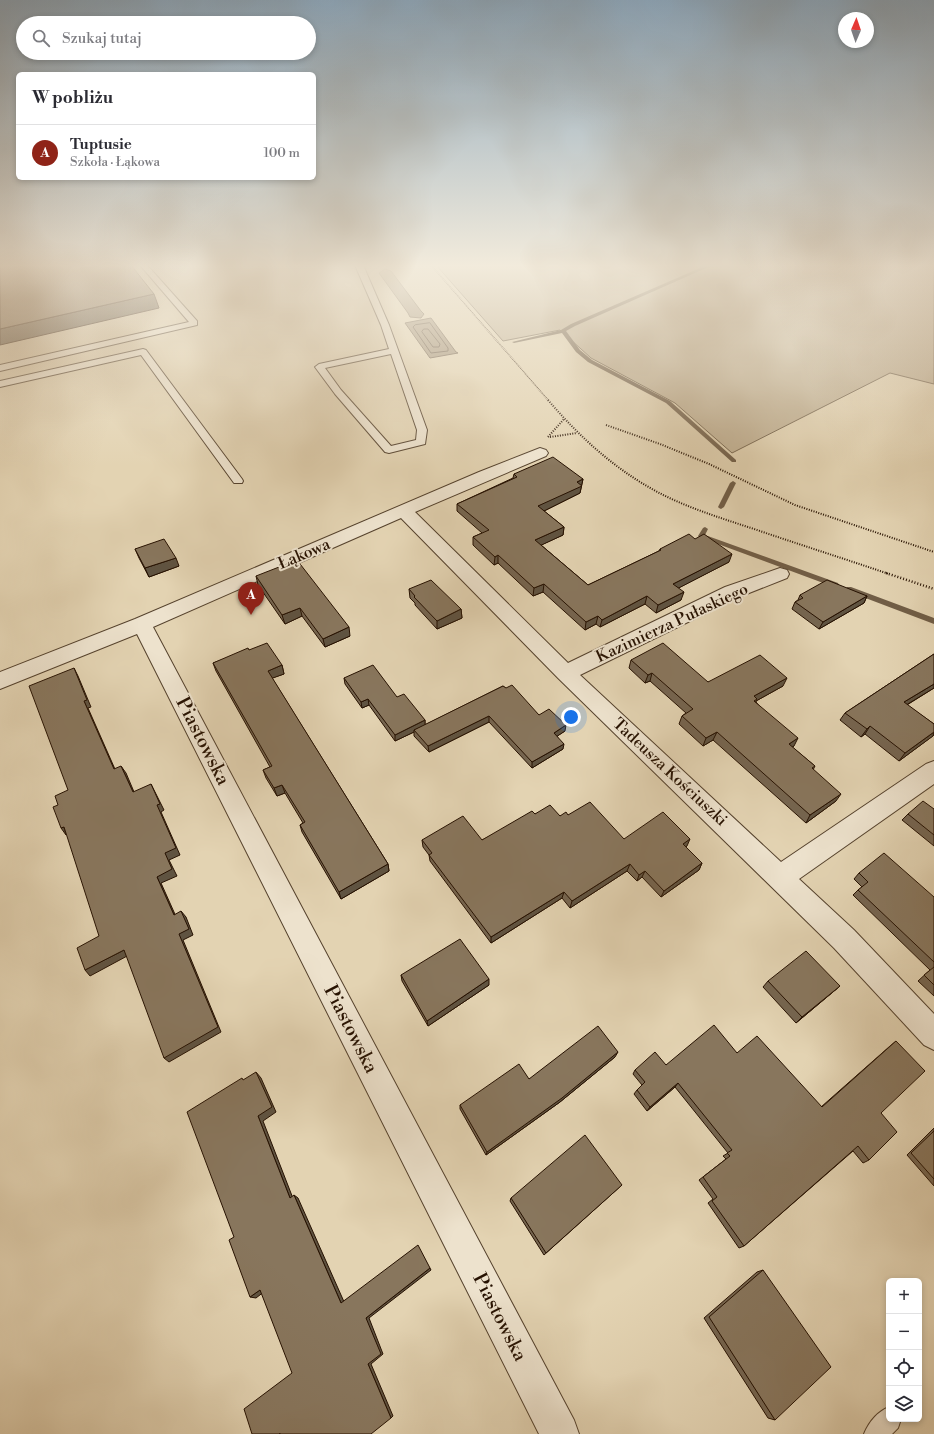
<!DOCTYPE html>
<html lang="pl">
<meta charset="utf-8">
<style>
:root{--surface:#fff;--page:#f2f2f3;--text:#2b2b33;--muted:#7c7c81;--line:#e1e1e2;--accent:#8f2418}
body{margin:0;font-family:"Libre Bodoni",serif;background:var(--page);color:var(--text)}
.controls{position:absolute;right:12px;bottom:12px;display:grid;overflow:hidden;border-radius:6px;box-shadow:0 2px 6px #0003}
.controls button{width:36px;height:36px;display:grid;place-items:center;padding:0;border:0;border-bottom:1px solid var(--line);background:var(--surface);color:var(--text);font:20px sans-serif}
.compass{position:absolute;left:838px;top:12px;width:36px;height:36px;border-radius:50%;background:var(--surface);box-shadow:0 2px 6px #0003;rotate:2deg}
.you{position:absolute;left:571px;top:717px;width:14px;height:14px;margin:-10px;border:3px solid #fff;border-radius:50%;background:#1a73e8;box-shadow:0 0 0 6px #1a73e833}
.badge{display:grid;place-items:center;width:26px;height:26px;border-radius:50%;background:var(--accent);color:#fff;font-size:13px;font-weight:700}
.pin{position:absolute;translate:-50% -33px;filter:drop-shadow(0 1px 2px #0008)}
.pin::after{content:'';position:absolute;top:21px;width:14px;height:12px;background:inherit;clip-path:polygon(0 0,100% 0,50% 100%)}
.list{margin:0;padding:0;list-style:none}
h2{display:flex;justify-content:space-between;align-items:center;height:52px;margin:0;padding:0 16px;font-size:17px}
h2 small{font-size:13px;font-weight:400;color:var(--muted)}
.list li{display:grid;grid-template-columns:26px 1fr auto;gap:12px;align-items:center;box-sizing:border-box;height:56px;padding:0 16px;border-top:1px solid var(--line)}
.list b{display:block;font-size:15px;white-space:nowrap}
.list p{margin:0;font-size:13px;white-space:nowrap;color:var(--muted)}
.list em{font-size:13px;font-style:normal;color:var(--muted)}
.icon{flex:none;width:22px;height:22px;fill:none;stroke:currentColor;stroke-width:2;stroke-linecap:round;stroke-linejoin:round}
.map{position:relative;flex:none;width:934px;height:1434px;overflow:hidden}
.search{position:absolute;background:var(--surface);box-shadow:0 2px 6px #0003;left:16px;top:16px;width:300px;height:44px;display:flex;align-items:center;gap:10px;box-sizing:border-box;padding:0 14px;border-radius:22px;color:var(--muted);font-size:15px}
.panel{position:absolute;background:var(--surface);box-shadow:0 2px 6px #0003;left:16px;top:72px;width:300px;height:108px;border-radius:6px}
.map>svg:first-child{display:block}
.green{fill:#c3b294;stroke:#74624a}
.water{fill:#a39176;stroke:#715e47}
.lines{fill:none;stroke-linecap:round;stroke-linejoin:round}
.shore{stroke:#64513c;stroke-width:1}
.stream{fill:#715e47;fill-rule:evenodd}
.service-casing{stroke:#55422d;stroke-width:2}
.minor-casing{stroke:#55422d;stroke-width:2}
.path-far2{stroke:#261101;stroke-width:1.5;stroke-dasharray:0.5 1;stroke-linecap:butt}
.path-far1{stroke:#261101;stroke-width:2;stroke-dasharray:1 1.5;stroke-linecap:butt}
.path{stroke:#261101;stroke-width:2.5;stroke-dasharray:1 2;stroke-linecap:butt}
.service{fill:#ede2cd;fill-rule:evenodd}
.minor{fill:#ede2cd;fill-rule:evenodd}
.wall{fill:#756550;stroke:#261101}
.shaded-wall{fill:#5f5341;stroke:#261101}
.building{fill:#88765d;stroke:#261101}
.labels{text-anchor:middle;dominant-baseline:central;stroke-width:4;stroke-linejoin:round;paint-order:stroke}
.street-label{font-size:16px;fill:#261101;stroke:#ede2cd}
.near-street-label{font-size:19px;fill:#261101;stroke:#ede2cd}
</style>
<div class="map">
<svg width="934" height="1434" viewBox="0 0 934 1434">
<rect width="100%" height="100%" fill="#e3d3b2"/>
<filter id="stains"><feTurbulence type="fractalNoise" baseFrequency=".005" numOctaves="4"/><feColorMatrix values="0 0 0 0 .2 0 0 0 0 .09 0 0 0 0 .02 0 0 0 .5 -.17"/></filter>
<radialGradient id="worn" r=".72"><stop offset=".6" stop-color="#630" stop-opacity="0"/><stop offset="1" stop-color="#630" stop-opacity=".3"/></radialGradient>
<!-- green -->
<path class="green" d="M436 265H934V384L890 373 732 453 675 403 591 358 560 330 503 341Z"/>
<!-- water -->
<path class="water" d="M385 269 391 271 421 311 424 314 421 318 410 317 408 313 379 273Z
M431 318 456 352 458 353 430 358 405 323Z"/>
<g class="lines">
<!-- shore -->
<path class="shore" d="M430 323 448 348V351L431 353 413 327 415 325Z
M424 329H428L440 344 439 347H433L422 332Z"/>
<!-- stream -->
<path class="stream" d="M707 265H713L575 326 566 331 580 350 592 360 670 401 736 460V462H732L666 403 588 362 576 352 562 333 514 343 512 342 561 330 571 324Z
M733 481 736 483 724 507 721 509 719 508 718 507 730 483Z
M705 527 708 529 705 535 838 583 839 585 836 587H834L699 537 698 536 703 528Z
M847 587H851L934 618V624L847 591 846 589Z"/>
<defs>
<path id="service" d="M140 265H147L197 321V325L0 371V365L189 322Z
M355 265H363L389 325 427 430 425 444 389 453 385 452 335 394 315 367 319 364 389 349 381 325ZM391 354 417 430 416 440 391 446 341 390 325 368Z
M143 349 146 350 242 479 243 481 242 483H234L141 355 0 387V381Z
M889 1407V1419H901L898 1428 892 1434H864C869 1422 877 1412 889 1407Z"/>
<path id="minor" d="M540 448 546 450 548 453 546 456 415 512 568 663 725 587 780 568 787 570 789 574 787 578 739 597 580 675 781 862 926 764 934 761V784L799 879 854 930 934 1014V1050L924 1045 834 948 558 678 401 518 153 627 574 1420 579 1434H539L137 634 0 689V672L135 619 479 472Z"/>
</defs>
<!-- service casing -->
<use href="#service" class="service-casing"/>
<!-- minor casing -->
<use href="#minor" class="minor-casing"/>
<!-- path-far2 -->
<path class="path-far2" d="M431 265 549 401"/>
<!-- path-far1 -->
<path class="path-far1" d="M548 400C578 435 611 466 652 489 684 507 721 518 757 530 801 545 845 559 889 574
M606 425 660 444 709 464 795 505 934 552
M548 437 564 419
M550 437 577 433"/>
<!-- path -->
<path class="path" d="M886 573 934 589"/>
<!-- service -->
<use href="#service" class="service"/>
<!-- minor -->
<use href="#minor" class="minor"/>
</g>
<!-- wall -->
<path class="wall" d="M514 474 583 479 580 493 544 511 564 527 563 535 541 545 588 585 659 551 660 549 729 562 678 588 681 600 656 613 645 604 600 627 596 624 585 630 543 592 533 596 498 563 494 565 473 545V537L482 533 457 511V504L513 478Z
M135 549 179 566 149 577 139 558Z
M256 576 350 636 325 647 302 616 285 624 258 585Z
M409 589 461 609 462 618 437 629 415 605V603L410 598Z
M800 595 867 596 864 603 819 629 792 609 795 602 798 600Z
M249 650 282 665 284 674 272 678 388 864 389 871 341 899 302 832 300 825 303 823 285 793 277 796 266 778 263 770 270 767 216 671 213 663Z
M934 654V688L907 705 934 724V735L899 761 865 734 861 737 840 720 845 713Z
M631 660 708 682 783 686 756 701V702L794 746 792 747 815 766 813 770 836 801 806 823 713 740 703 746 679 724 682 716 686 713 650 681 645 683 629 668Z
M344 678 397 697 425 720V725L503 686 539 715 565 731 557 736 563 749 532 768 489 722 429 752 414 736V732L395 741 369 705 362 708 345 684Z
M934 809V846L902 820 908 814Z
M535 814 560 816 568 815 624 839 687 846 685 847 702 863 699 870 661 897 642 877 637 881 627 871 570 908 562 898 491 943 430 861 429 855 423 847 422 840H482Z
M859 873 934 897V996L918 981 930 970 853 895 858 890 862 887 854 879Z
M401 975 489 985 428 1026 402 981Z
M768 981 840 986 796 1023 763 987Z
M896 1041 881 1113 869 1160 863 1163 853 1151 744 1246 739 1248 708 1203 713 1199 699 1180 726 1159 723 1156 728 1153 675 1087 647 1111 634 1094 637 1090 642 1085 633 1074 635 1070 737 1053 821 1107 890 1046Z
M615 1057 560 1102 486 1155 460 1109V1105L529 1079Z
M934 1128V1186L907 1155Z
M622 1185 544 1255 510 1201 511 1198Z
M763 1270 775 1420 768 1418 704 1318 757 1272Z"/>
<!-- shaded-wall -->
<path class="shaded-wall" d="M154 294 159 308 0 345V329Z
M583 479 580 493 538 514V506L577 482Z
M564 527 563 535 535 548V540Z
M732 554 729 562 671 592 673 584Z
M498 555V563L494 565 495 557Z
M176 558 179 566 149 577 145 568Z
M544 584 543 592 533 596 534 588Z
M684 592 681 600 656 613 658 605Z
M647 596 645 604 600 627 602 620Z
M867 596 864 603 819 629 823 622Z
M300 608 302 616 285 624 282 615Z
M461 609 462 618 437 629V621Z
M598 616 596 624 585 630 586 622Z
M349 627 350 636 325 647 323 639Z
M282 665 284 674 270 679 268 671Z
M74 668 78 676 91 707 88 708 118 776 114 769 84 701Z
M652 673 650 681 645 683 648 675Z
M787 678 783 686 756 701 754 707V696Z
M934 684V688L898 710 904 702Z
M368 699 369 705 362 708 361 702Z
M489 716V722L429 752 428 746Z
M425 720V726L414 730V732L395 741V735Z
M566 725 565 731 553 739 554 733Z
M870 726 865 734 861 737 867 729Z
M717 732 713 740 703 746 706 738Z
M934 732 933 736 899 761 905 753Z
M798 738 794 746 784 752 789 744Z
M564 744 563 749 532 768V762Z
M121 766 126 773 137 799 133 792Z
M151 784 164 810 161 812 180 855 169 860 177 876 161 883 178 921 174 915 157 877 165 853 157 805Z
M282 785 285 793 277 796 274 788Z
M841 794 836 801 806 823 810 815Z
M64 827 66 835 61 828Z
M690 839 687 846 680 851 683 844Z
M702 863 699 870 661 897 664 891Z
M388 864 389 871 341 899 339 892Z
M630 864 627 871 570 908 572 901Z
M645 871 642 877 637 881 639 875Z
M564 892 562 898 491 943V937Z
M181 911 186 917 193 935 183 940 221 1032 169 1062 164 1058Z
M124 950 129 955 90 976 85 970Z
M489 979V985L428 1026 427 1021Z
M840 986 833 992 796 1023 802 1017Z
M618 1052 615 1057 560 1102 486 1155 487 1152Z
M256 1072 261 1078 276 1112 263 1121 294 1201 290 1198 258 1116Z
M678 1083 675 1087 647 1111 650 1107Z
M294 1195 298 1198 345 1304 341 1303Z
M430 1268 431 1270 369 1318 383 1354 371 1364 393 1416 391 1418 368 1364 366 1318Z
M260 1290 265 1291 256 1298 250 1297Z"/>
<!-- building -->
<path class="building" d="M0 265H131L154 294 0 329Z
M553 457 583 479 577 482 582 486 538 506 564 527 535 540 588 585 661 550 660 549 689 534 695 539 704 534 732 554 673 584 684 592 658 605 647 596 602 620 598 616 586 622 544 584 534 588 498 555 495 557 473 537 489 530 457 504 517 477 514 474Z
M164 539 176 558 145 568 135 549Z
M297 560 349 627 323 639 300 608 282 615 256 576Z
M431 580 461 609 437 621 414 597 415 596 409 589Z
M827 580 867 596 823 622 795 602 803 598 800 595Z
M267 643 282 665 268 671 388 864 339 892 300 825 305 822 282 785 274 788 263 770 272 766 213 663 248 648 249 650Z
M663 643 708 682 760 655 787 678 754 696 757 699 754 701 798 738 789 744 815 766 812 768 841 794 810 815 717 732 706 738 682 716 693 709 652 673 648 675 631 660Z
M934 654V684L904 702 934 724V732L905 753 870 726 867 729 845 713Z
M373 665 397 697 404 694 425 720 395 735 368 699 361 702 344 678Z
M74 668 87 700 84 701 114 769 121 766 133 792 151 784 160 804 157 805 176 848 165 853 172 869 157 877 174 915 181 911 189 929 179 934 218 1027 164 1058 124 950 85 970 77 948 99 936 64 827 61 828 53 807 58 805 55 796 68 790 29 686Z
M512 685 539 715 549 709 566 725 554 733 564 744 532 762 489 716 428 746 414 730 503 686 506 688Z
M923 801 934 809V835L908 814Z
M590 802 624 839 663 812 690 839 683 844 702 863 664 891 645 871 639 875 630 864 572 901 564 892 491 937 429 855 432 853 422 840 463 816 482 840 532 811 535 814 550 805 560 816 566 812 568 815Z
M884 853 934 897V962L858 890 868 882 859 873Z
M460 939 489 979 427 1021 401 975Z
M806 951 840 986 802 1017 768 981Z
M934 967V985L924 975Z
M714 1025 737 1053 757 1036 822 1107 896 1041 925 1071 881 1113 897 1132 869 1160 858 1146 744 1246 712 1201 717 1197 703 1177 730 1156 727 1153 732 1150 678 1083 650 1107 637 1090 645 1082 635 1070 655 1052 666 1065Z
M598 1026 618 1052 562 1098 487 1152 460 1105 519 1064 529 1079Z
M256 1072 272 1107 258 1116 290 1198 294 1195 341 1303 418 1245 430 1268 366 1318 381 1354 368 1364 391 1418 371 1434H280V1433L279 1434H252L244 1409 292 1373 260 1290 250 1297 229 1240 234 1237 187 1112 242 1078 243 1080Z
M934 1131V1179L911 1153Z
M585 1135 622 1185 546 1253 511 1198Z
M763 1270 831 1367 775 1420 709 1317Z"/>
<!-- sky -->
<linearGradient id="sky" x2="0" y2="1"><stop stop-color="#8ca6ba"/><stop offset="0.57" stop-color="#f2ebdc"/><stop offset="1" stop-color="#f2ebdc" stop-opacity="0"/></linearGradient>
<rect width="934" height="466" fill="url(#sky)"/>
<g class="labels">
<!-- street labels -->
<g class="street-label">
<text transform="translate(304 554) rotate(-23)">Łąkowa</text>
<text transform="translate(672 623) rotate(-25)">Kazimierza Pułaskiego</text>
<text transform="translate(670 772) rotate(43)">Tadeusza Kościuszki</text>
</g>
<!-- near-street labels -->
<g class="near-street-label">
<text transform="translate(203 741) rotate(63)">Piastowska</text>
<text transform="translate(351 1029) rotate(63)">Piastowska</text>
<text transform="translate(500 1317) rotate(63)">Piastowska</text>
</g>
</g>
<rect width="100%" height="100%" filter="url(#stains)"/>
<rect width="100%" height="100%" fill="url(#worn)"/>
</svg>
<div class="controls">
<button>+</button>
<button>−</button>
<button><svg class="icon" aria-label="locate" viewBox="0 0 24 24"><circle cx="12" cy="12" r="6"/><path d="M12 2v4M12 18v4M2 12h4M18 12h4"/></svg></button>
<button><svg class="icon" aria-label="layers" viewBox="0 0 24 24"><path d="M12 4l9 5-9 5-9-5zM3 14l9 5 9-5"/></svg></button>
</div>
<svg class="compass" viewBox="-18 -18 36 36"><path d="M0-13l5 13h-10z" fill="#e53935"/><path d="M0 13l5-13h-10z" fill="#7c7c81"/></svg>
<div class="you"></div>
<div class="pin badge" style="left:251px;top:615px">A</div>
<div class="search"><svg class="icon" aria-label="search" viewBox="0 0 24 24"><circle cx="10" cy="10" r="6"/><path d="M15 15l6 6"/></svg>Szukaj tutaj</div>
<section class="panel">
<h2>W pobliżu<small></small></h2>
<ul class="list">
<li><span class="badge">A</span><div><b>Tuptusie</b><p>Szkoła · Łąkowa</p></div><em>100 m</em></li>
</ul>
</section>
</div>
